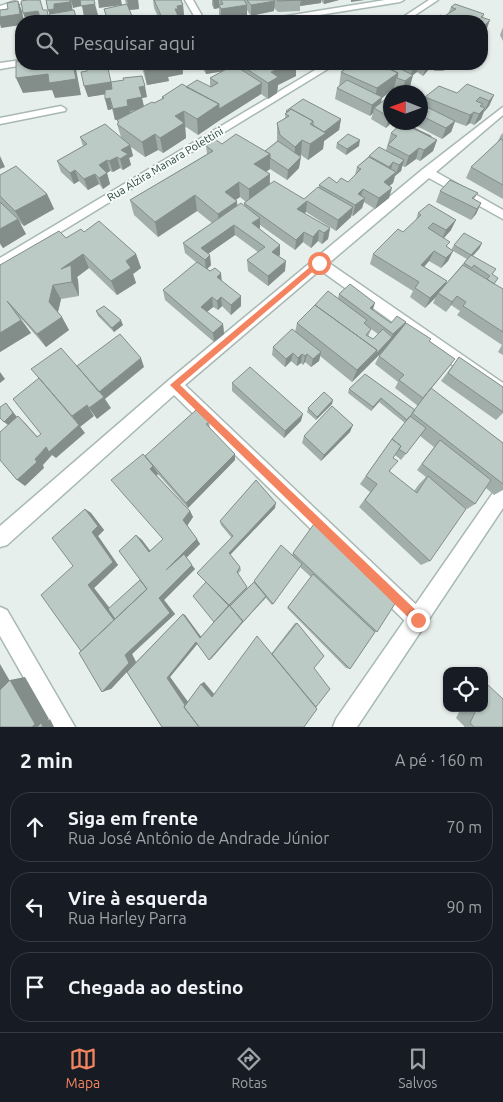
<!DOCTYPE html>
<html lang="pt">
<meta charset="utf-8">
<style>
:root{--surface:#171b24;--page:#20242c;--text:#f1f3f6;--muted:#9ea1a6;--line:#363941;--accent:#f4845f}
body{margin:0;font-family:Ubuntu,sans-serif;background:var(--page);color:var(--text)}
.controls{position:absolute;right:15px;bottom:15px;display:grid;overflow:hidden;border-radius:10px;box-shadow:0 1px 4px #0004}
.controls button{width:45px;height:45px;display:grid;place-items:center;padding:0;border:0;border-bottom:1px solid var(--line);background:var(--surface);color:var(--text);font:25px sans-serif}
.compass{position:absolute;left:383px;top:85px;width:45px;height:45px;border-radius:50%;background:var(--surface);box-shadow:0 1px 4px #0004;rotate:271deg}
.stop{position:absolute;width:15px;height:15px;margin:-11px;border:4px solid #f4845f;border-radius:50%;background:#fff}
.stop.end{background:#f4845f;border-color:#fff;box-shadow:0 1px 5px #0008}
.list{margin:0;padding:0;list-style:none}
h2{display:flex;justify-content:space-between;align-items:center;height:65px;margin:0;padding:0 20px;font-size:21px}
h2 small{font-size:16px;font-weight:400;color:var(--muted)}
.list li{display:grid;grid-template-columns:32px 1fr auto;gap:15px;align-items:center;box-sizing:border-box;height:70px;margin:0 10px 10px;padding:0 10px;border:1px solid var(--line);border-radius:20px}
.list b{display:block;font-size:19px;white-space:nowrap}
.list p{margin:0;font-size:16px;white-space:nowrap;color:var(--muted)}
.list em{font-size:16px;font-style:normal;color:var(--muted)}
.icon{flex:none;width:28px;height:28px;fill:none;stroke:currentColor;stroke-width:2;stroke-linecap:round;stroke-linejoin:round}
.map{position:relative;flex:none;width:503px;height:727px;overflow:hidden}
.search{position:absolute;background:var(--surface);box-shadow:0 1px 4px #0004;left:15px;right:15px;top:15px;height:55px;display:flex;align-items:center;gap:12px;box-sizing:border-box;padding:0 18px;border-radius:20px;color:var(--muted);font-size:19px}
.sheet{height:305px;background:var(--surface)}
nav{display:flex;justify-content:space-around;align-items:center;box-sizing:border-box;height:70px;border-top:1px solid var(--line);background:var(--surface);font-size:14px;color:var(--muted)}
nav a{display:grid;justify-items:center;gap:2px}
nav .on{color:var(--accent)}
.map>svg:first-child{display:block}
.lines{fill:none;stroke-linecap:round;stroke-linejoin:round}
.minor-casing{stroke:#a8b8b2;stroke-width:3}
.tertiary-casing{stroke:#a8b8b2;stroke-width:3}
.minor{fill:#fff;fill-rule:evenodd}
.tertiary{fill:#fff;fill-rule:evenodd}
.wall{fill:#a1aea9;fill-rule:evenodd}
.shaded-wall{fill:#838d89}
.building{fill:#bbcac4;stroke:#838d89}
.route{fill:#f4845f}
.labels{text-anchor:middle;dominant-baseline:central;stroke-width:4;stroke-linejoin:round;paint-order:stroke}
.far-street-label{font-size:11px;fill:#24423a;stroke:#f7fbf9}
</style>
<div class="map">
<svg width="503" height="727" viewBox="0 0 503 727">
<rect width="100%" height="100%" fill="#e6efeb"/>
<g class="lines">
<defs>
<path id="minor" d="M18 0H29L0 11V6Z
M185 0H193L205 21H197Z
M385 0H404L400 2 282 21H264L268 19Z
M429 0H438L406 21H397Z
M21 60V64L24 65 0 69V63Z
M325 64H336L0 269V258Z
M61 106 66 109 65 111 0 124V118Z
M503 107V115L436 172 503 210V219L429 178 329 263 503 383V399L497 397 320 270 185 385 425 613 428 620 425 627 418 630 411 627 174 395 7 545 0 547V526L169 380 423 169Z
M0 607 7 610 75 727H52L0 636Z"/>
<path id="tertiary" d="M503 484V508L357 727H333L336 719 497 487Z"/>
</defs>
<!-- minor casing -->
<use href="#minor" class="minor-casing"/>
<!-- tertiary casing -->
<use href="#tertiary" class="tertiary-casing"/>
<!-- minor -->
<use href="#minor" class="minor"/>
<!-- tertiary -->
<use href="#tertiary" class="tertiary"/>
</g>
<!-- wall -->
<path class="wall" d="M125 0H138L139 9 129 10 134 21H107L104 9 126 4Z
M153 0H181L183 5 184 16 179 17V21H160L154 8Z
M212 0H339L324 4 321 1V3L300 6V11L278 12 274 8V11L251 16 247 10V16L221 20 219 16V8L214 9 212 5Z
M451 7 484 14 483 18 486 31 482 35V21H433L446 17 448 14Z
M503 27V41L500 35Z
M89 64 111 82 147 97 142 98 144 106 154 103 162 99V97L186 87 210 86V78L222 71 206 74 200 64H298L296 65V76L278 85 277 93 268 99 261 94 220 120 198 135 186 127 185 128 186 138 163 153 158 150 145 157 131 147 133 156 129 158 131 165 123 170 120 168 113 172 110 171 107 173 110 184 103 189 99 184 88 190 79 181 74 184 61 172 57 161 83 146 80 137H121L117 124 118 123 117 120 118 119 115 120 112 109 108 110 105 99V94L88 97 87 71Z
M136 64H182L183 74 168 77 169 81 147 85 141 64 136 65Z
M309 64H323L315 70Z
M353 64H446L444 71H435L430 68 423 76 417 72 413 75 410 86 402 92 394 88 382 98 381 103 387 98 390 122H406L404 124 437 140 433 151 420 161 416 159 405 167 402 166 401 171 395 176 393 183 389 186V198L375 209 364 202 362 208 353 216 351 215V217L336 231 306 212 304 213 330 228 328 239 322 244 318 241 311 248 303 242 295 250 260 225 259 229 280 245V255L278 256 285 271 268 286 248 271 247 260 258 252 235 235 208 254 211 265 207 269 210 271 221 273V281L241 296V306L231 315 222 306 218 310 213 307 207 312 223 324 224 334 214 342 165 300 163 290 197 263 185 253 183 243 212 223 197 211 158 237 134 215 130 200 207 154 206 146 222 144 265 151 277 141V123L285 119 286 111 341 119 339 130 324 141 323 149 308 160 301 155 300 156 299 168 287 180 270 169 266 172 270 174V185L304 199 319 187V185L348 182 355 175 357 167 368 157 369 156 386 150 391 133 398 128 390 124 386 128 371 119 373 113 370 116 335 99 337 88 339 86 341 72ZM240 197 246 202 244 203V206H237L235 200Z
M457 93 494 95 489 106 484 112 481 119 474 125 470 123 466 126 455 122 451 132 442 139 415 125 416 122H420V113L424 109 421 108 425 97Z
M503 133V199L466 178 471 167 497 143 501 135Z
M337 143 359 146 346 155 336 148Z
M0 175 47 194 54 209 24 226 19 222 26 234 3 248 0 244Z
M440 191 478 193 474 199 481 203 476 214 471 220 436 202Z
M418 213 451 230 444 238 448 248 451 250 454 245 482 243 479 249 473 256 492 274 494 284 503 289V355L498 352 502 345 457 315 460 311 451 305 446 312 433 303 436 297 425 308 410 297 413 291 370 264 373 254 403 232 416 220ZM453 251 467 259 445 285 447 281 424 267 429 261 441 268 448 261Z
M84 232 136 254 141 268 133 274 136 283 117 295 89 268 77 277 78 280 79 296 61 299 58 312 69 330 46 347 19 316 31 333 0 352V265L66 238Z
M339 294 372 310 391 323 406 322 403 327 429 341 455 359 431 389 503 443V490L494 495 486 488 475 504 467 509 461 505 430 561 421 565 359 507 370 492 360 484 392 439 405 423 379 402 371 411 348 393 349 389 365 374 415 410 418 406 395 388 398 382 375 364 379 356 381 353 352 382 320 356 319 361 311 367 305 362 303 365 301 363 297 366 291 361 285 367 272 355 273 347 295 332 297 323 338 298ZM371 329 378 334 373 339 368 337ZM420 436 434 447 417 470 426 477 419 484 414 491 390 472 393 458 395 455 401 460Z
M96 311 123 325 114 332 98 316Z
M459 357 503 387V413L496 420 441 381Z
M232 383 301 421 284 438 232 391Z
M332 404 316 420 307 412 308 408Z
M209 422 210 428 235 460 188 508 156 472 158 474 157 476 190 511 193 517 187 525 200 544 186 558 195 569 164 600 175 614 132 654 136 662 183 614 185 615 201 637 214 622 206 582 231 537 221 525 220 521 275 508 230 555 240 567 241 570 238 574 247 587V588L254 582V581L292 555 293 553 377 632H375L350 669 346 668 287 608 311 577 300 567 272 605 266 598 243 622 211 659 197 644 170 677 188 702 201 684 204 682 214 694 271 654 295 623H297L324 656 162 727 127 672 111 689 81 651 85 509 91 513 104 530 98 536 118 565 94 588 110 608 140 580 136 535 142 540 150 551 163 539 145 456Z
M350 432 321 461 302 443 304 436Z
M484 684 488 685 503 727H464V726L456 718 461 708H484Z"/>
<!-- shaded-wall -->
<path class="shaded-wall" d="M71 0H81L95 4 98 15 84 17 82 6 73 8Z
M71 0 73 12 52 21 48 10 54 4Z
M98 0H121L122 5 99 8Z
M127 0H138L139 9 129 10Z
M213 0H219V8L214 9Z
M299 0H321V3L300 6 301 0Z
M324 0H339L324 4Z
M351 0H365L351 2Z
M18 1 22 11 24 21H21V25L1 28 0 24V17Z
M275 1 274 11 251 16V5Z
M183 5 184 16 179 17V21H163V20L177 6Z
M247 5V16L221 20V9Z
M38 11 41 21H26L23 13Z
M490 20 486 31 482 35V28Z
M73 64H75L81 95 55 98 52 90 23 93 16 78Z
M166 64H182L183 74 168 77 169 81 147 85 144 69Z
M205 64H232V70L206 74Z
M288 64H298L296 65V76L278 85 277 93 268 99V83L271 72Z
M316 64H323L315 70Z
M414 64H419L417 72 410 77Z
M427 64H432L430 68 423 76Z
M398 73 394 88 382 98 379 108H374L373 113 370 116 372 105 374 103 377 88Z
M413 75 410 86 402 92 405 81Z
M111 82 114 93 88 97 84 86Z
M262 83 261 94 220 120 198 135 197 119 219 104Z
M145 86 147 97 142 98 144 108 130 111 131 117 115 120 113 109 127 100 139 87Z
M494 95 489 106 484 112 489 101Z
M110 98 112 109 108 110 105 99Z
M485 108 481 119 474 125 479 114Z
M184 111 186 138 163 153 160 138 175 116Z
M474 112 470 123 466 126 470 115Z
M390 115V124L386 128 389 117Z
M341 119 339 130 324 141 323 149 308 160 310 144 324 132Z
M455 121 451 132 442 139 446 128Z
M155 134 158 150 145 157 142 142Z
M302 140 301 155 294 163 295 147Z
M360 140 359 146 346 155 347 149Z
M437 140 433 151 420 161 424 150Z
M130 145 133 156 129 158 131 165 123 170 120 159 121 150Z
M419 148 416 159 405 167 409 156Z
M270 154V169L254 179V164Z
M0 156 5 167 0 169Z
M117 157 120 168 113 172 109 161Z
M301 157 299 168 287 180 288 170Z
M107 160 110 171 102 176 99 165Z
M404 160 401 171 395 176 399 165Z
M393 162 390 173 386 178 389 167Z
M75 170 79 181 74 184 70 173Z
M396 172 393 183 381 193 384 182Z
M107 173 110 184 103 189 99 178Z
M95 174 99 184 88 190 84 179Z
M270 174 269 190 249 204V189Z
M239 182 240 197 226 207 225 192Z
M392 188 389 198 375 209 379 198Z
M363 189 360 200 358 194Z
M47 194 54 209 24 226 15 211Z
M195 195 197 211 158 237 155 222Z
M365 198 362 208 353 216 355 205Z
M237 201 238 217 219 229 218 214Z
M307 201 306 212 296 220 297 209Z
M481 203 476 214 471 220 477 209Z
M353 207 351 217 336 231 338 220Z
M260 218V228L252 234V223Z
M18 219 26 234 3 248 0 243V229Z
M456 220 451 230 441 241 446 230Z
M234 225 235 235 202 258 201 248Z
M330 228 328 239 322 244 324 233Z
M319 230 318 241 311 248 313 237Z
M304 232 303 242 295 250 296 240Z
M482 243 479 249 468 260 471 255Z
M280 245V255L271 262 272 252Z
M434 251 429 261 417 275 421 265Z
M453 251 448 261 441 268 446 258Z
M83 254 89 268 77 277 78 280 79 296 72 282 61 269Z
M136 254 141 268 133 274 136 283 117 295 111 281 126 261Z
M210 255 211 265 206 270 205 260Z
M286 261 285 271 268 286V276Z
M221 273 222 283 217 277Z
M447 281 442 291 438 293 436 297 425 308 430 298Z
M53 285 61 299 57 316 49 302Z
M241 296V306L231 315V305Z
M457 296 451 305 446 312 452 302Z
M212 297 213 307 202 316 201 307Z
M221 297 222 306 218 310 217 301Z
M375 303 372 312 370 308Z
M62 317 69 330 46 347 37 334Z
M21 320 31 333 0 352V333Z
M121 320 123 325 114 332 112 328Z
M406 322 401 331 389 343 393 334Z
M223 324 224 334 214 342 213 333Z
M392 337 388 346 352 382 357 370Z
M321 352 319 361 311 367 313 359Z
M293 353 291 361 285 367 286 359Z
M302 354 301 363 297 366 298 358Z
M307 354 305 362 303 365 305 356Z
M141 358 144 367 105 399 111 408 97 419 89 408 99 392Z
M0 372 5 379 0 383Z
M381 398 379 402 371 411 373 407Z
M333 400 332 404 316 420 317 417Z
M6 403 17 417 8 425 4 422Z
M87 405 94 416 80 427 72 416Z
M303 414 301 421 284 438 285 431Z
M18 416 26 424 44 444 37 437Z
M79 425 85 433 56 458 52 455 43 465 44 468 25 486 17 480 46 447Z
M353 425 350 432 321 461 324 455Z
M235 454V460L188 508 186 503Z
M153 466 158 474 155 477 150 469Z
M276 503 275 508 229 556V553Z
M85 509 91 513 104 530 98 536 118 565 94 588 119 621 115 622 88 585 92 532Z
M190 511 193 517 187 526 183 520Z
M136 535 142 540 155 557 149 552Z
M197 539 200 544 186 558 195 569 164 600 175 614 132 654 136 662 111 689 102 692 159 598 166 570Z
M266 596 211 659 209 660 243 621Z
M183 614 185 615 202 638H200Z
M196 642H199L170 677 196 713 193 716 167 678Z
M0 664 14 688 0 691Z
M25 677 49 719 47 721 50 719 54 727H32L10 680Z
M204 682 214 694 212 697 201 684Z"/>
<!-- building -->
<path class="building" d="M27 0H40L43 10H47L49 21H25V19L40 17 38 11 23 13 21 1Z
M46 0H70V2L54 4V9L48 10Z
M80 0H94L95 4 81 6Z
M154 0H181L183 5 177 6 178 9H175L179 18 163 20Z
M221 0H244L247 5 221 9 219 5 223 4Z
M247 0H274L275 1 251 5Z
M277 0H301L278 1Z
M18 1 20 14 0 17V10L8 9 7 3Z
M127 4 134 21H108L104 9Z
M455 4 484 14 481 17 490 20 482 28V21H462L446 15 456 9 451 7Z
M74 10 77 21H51L49 14Z
M440 15 458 21H433Z
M341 16 346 21H322L320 19Z
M16 61H21V64H73L76 79 49 83 48 74 16 78Z
M89 64H107L111 82 124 80 123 78 142 76 145 86 139 87 142 97 127 100 128 106 113 109 110 98 105 99V90L112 89 111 82 84 86 81 72 87 71 86 67Z
M143 64H166L167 65 144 69Z
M239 64H289L271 72 278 77 268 83Z
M353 64H379L398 73 377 88 341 72Z
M379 64H390L413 75 405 81 397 78 398 73Z
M234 65 262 83 219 109V104L186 87 197 80 211 87 218 83 210 78Z
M347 80 382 97 372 105 337 88Z
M182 84 219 104 197 119 184 111 175 116 184 123 160 138 155 134 142 142 117 124 119 122 117 120 152 102 154 103 164 98 162 97Z
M467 84 494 95 489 101 480 97 476 101 483 104 480 106 485 108 479 114 474 112 470 115 425 97 439 86 457 93Z
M387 98 390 99V115L389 117 374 108Z
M303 99 341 119 324 132 313 125V121L291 109 287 112 286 111Z
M427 107 455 121 446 128 420 115V113Z
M291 109 313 121 310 124 326 133 310 144 302 140 295 147 280 135 277 123 289 116 285 114Z
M402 123 437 140 424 150 419 148 409 156 388 145 397 136 391 133Z
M105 124 130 145 121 150 128 154 120 159 117 157 109 161 107 160 99 165 107 173 99 178 95 174 84 179 75 170 70 173 57 161 87 144 80 137Z
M411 127H412L431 136V137Z
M236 134 270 154 254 164 270 174 249 189 239 182 225 192 237 201 218 214 195 195 155 222 130 200 213 151 206 146 216 140 222 144Z
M348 134 360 140 347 149 337 143Z
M501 139 503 140V185L471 167Z
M278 141 301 157 288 170 270 158V154L265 151Z
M379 147 404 160 399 165 393 162 389 167 369 156Z
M369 157 396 172 384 182 392 188 379 198 363 189 358 194 365 198 355 205 319 185 329 177 337 183 341 178 348 182 361 169 357 167Z
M16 166 47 194 15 211 0 196V175Z
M450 180 478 193 472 198 481 203 477 209 440 191Z
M274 181 304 199 318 187 353 207 338 220 307 201 297 209 330 228 324 233 319 230 313 237 304 232 296 240 244 203Z
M0 202 18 219 0 229Z
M241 203 260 218 252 223 280 245 272 252 286 261 268 276 247 260 265 247 234 225 201 248 210 255 205 260 183 243Z
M429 204 456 220 446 230 433 223 428 228 450 242 446 246 453 251 446 258 434 251 421 265 447 281 430 298 415 288 419 282 373 254 398 229 403 232 421 215 418 213Z
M99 221 136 254 126 261 131 268 111 281 83 254 61 269 71 265 72 282 53 285 49 302 62 317 37 334 7 301 21 320 0 333V265L59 231 66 238 81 229 84 232Z
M464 233 482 243 471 255 454 245Z
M471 255 496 269 492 274 498 278 494 284 487 279 490 276 474 265 472 268 464 263Z
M197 262 210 271 215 268 221 273 217 277 241 296 231 305 221 297 217 301 212 297 201 307 223 324 213 333 163 290Z
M463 265 503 289V332L463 306 466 302 457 296 452 302 438 293Z
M350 284 375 303 370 308 391 323 397 316 406 322 393 334 339 294Z
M328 291 367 320 364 323 371 329 366 335 373 339 383 329 392 337 376 354 377 350 315 305Z
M315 305 377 350 357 370 297 323Z
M104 306 121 320 112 328 96 311Z
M406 323 431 339 429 341 455 359 423 398 399 380 404 375 379 356Z
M292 329 321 352 313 359 307 354 305 356 302 354 298 358 293 353 286 359 273 347Z
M120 334 141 358 99 392 77 366Z
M61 348 104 397 89 408 87 405 72 416 31 369Z
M459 357 503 387V412L448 373Z
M250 367 303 414 285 431 232 383Z
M365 374 415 410 407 420 381 398 373 407 349 389Z
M39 378 79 425 49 452 46 447 35 459 37 462 17 480 0 460V432L18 416 37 437 41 434 13 399Z
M431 388 503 443V484L412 413Z
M324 392 333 400 317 417 308 408Z
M6 403 13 413 4 422 0 418V407Z
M332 406 353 425 324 455 304 436Z
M196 410 209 422 206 424 235 454 186 503 145 456Z
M410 416 426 428 406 454 399 449 401 446 392 439Z
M392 439 401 446 393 458 398 461 389 471 417 493 428 476 466 509 430 561 365 500 377 484 366 476Z
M440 440 491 480 475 504 422 464Z
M143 454 153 466 150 469 190 511 183 520 197 539 166 570 184 554 192 565 159 598 170 613 125 655 129 663 102 692 79 653 147 589 119 551 136 535 149 552 163 539 111 480Z
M256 480 276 503 229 553 240 567 237 572 247 587 229 605 197 573 233 536 220 521Z
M85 509 98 526 92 532 113 562 88 585 114 620 81 651 41 595 73 566 52 538Z
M314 524 396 602 377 632 293 553Z
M281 545 302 564 273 604 254 581Z
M313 574 375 632 350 669 288 607Z
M140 580 147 589 115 619 108 609Z
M206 582 229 606 214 622 193 596Z
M254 582 266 596 243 622 230 606Z
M229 605 243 621 209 660 196 642 167 678 185 705 184 707 199 727H162L127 672 183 614 200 638Z
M297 623 324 656 314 668 330 689 316 707 272 654Z
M257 636 317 709 304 727H199L184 707 201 684 212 697Z
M10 680 35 724 32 727H0V690Z
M488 685 503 699V727H474L470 723 477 708H484V694Z
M41 723 43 727H37Z"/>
<!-- route -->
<path class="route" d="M317 261 323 263 180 385 422 616 424 620 422 623 418 625 414 623 170 385Z"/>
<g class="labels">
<!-- far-street labels -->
<g class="far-street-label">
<text transform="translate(165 164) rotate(-31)">Rua Alzira Manara Polettini</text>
</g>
</g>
</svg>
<div class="controls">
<button><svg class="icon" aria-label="locate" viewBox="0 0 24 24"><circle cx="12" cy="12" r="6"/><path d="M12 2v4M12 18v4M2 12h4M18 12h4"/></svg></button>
</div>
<svg class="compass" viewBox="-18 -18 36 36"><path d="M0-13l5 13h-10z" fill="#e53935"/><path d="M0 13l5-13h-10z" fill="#9ea1a6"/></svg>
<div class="stop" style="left:319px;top:263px"></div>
<div class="stop end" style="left:418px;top:620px"></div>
<div class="search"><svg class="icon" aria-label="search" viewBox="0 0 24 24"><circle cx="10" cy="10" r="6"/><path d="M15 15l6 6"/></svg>Pesquisar aqui</div>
</div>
<section class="sheet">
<h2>2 min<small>A pé · 160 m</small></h2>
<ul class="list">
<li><svg class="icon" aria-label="ahead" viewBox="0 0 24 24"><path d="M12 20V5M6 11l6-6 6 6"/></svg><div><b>Siga em frente</b><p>Rua José Antônio de Andrade Júnior</p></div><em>70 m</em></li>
<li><svg class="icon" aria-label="left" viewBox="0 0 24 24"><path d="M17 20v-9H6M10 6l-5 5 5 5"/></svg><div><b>Vire à esquerda</b><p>Rua Harley Parra</p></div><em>90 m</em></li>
<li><svg class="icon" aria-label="arrive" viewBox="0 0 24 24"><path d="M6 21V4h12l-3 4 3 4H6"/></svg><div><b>Chegada ao destino</b></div></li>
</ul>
</section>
<nav>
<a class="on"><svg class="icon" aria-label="map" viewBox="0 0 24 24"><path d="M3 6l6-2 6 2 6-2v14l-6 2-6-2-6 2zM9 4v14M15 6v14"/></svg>Mapa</a>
<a><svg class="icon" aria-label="directions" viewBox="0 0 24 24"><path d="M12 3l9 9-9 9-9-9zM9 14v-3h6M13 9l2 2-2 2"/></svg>Rotas</a>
<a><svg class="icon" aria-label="saved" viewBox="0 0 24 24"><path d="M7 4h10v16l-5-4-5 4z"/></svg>Salvos</a>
</nav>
